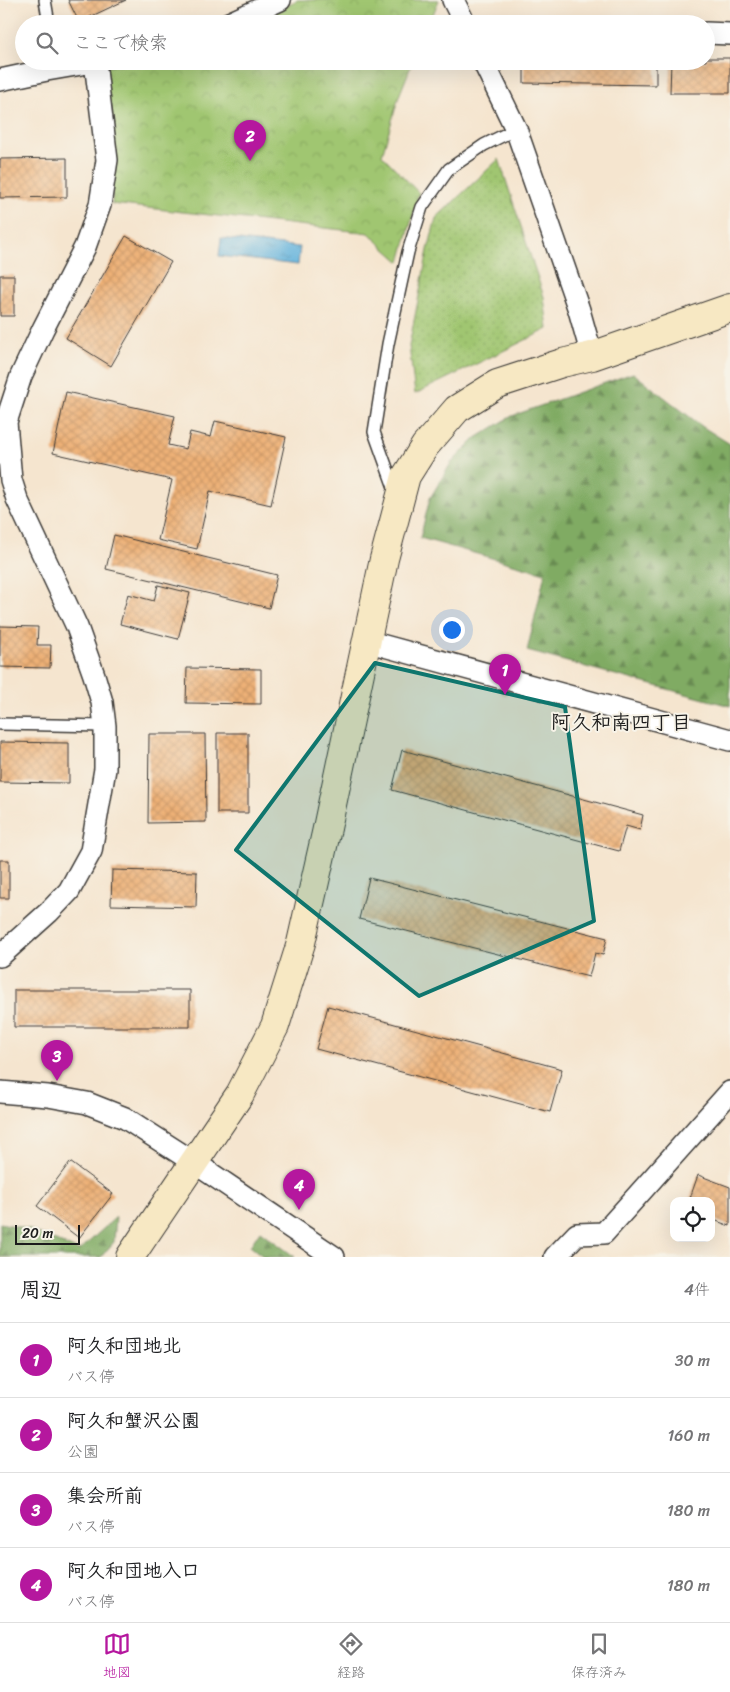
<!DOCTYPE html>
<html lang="ja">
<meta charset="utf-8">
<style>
:root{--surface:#fff;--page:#f2f2f2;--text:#202124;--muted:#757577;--line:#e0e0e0;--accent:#b5179e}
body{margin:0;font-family:Sriracha,"Klee One",sans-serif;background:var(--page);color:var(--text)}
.controls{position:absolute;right:15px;bottom:15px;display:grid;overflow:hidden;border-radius:10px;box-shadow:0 5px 20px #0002}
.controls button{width:45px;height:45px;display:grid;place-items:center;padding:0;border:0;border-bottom:1px solid var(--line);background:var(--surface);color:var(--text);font:25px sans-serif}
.scale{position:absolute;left:15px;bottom:12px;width:65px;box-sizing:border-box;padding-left:5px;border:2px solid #1c1c1c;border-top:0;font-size:14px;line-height:18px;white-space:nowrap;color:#1c1c1c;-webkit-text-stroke:4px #f7f3e8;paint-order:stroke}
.you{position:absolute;left:451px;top:629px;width:18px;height:18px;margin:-12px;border:4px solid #fff;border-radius:50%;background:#1a73e8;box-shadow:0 0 0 8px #1a73e833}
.badge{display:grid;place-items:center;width:32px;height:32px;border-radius:50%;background:var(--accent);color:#fff;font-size:16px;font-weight:700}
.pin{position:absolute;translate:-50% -41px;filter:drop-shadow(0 1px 2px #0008)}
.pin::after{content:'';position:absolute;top:26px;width:18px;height:15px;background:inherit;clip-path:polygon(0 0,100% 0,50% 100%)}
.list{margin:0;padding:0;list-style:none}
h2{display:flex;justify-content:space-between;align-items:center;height:65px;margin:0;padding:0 20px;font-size:21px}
h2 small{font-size:16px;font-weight:400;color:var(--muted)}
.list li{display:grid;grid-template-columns:32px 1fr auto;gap:15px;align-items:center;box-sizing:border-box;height:75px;padding:0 20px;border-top:1px solid var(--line)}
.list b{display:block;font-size:19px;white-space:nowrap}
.list p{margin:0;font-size:16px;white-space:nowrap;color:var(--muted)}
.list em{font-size:16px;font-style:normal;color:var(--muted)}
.icon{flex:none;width:28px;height:28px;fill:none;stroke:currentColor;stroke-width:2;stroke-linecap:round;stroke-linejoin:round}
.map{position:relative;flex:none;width:730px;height:1257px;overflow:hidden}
.search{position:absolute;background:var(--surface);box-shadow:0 5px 20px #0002;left:15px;right:15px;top:15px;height:55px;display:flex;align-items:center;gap:12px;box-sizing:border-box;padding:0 18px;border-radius:28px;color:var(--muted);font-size:19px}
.sheet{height:365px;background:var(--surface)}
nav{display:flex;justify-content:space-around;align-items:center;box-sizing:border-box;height:70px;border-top:1px solid var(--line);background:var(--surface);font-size:14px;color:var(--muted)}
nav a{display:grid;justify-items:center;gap:2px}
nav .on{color:var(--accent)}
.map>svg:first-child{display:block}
.grass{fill:url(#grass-dots);stroke:#5e7146}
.forest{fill:url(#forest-firs);stroke:#4e6440}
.park{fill:url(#park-crowns);stroke:#5e7146}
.water{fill:url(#water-ripples);stroke:#40687c}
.building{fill:url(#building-cross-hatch)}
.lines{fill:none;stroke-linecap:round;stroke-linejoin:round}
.lane-casing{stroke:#3d3a37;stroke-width:14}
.street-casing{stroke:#3d3a37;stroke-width:24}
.secondary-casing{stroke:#3d3a37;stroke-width:30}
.lane{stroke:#fff;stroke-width:11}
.street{stroke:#fff;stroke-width:21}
.secondary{stroke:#f7e8c3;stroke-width:28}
.marked{fill:#0f766e;fill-opacity:0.2;stroke:#0f766e;stroke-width:4;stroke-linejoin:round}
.labels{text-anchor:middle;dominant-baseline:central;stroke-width:4;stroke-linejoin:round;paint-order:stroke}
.neighbourhood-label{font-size:20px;font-weight:bold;fill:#1c1c1c;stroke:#f7f3e8}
</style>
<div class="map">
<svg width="730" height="1257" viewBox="0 0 730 1257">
<defs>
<pattern id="grass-dots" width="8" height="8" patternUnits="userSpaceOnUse" patternTransform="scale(1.25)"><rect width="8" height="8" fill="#a0c671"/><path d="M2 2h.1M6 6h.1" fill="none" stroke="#89aa61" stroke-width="1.8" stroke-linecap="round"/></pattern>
<pattern id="forest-firs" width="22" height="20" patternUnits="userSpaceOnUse" patternTransform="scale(1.25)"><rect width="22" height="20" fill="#80ab63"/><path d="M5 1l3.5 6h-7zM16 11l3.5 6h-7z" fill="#688a51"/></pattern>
<pattern id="park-crowns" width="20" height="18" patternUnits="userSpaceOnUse" patternTransform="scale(1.25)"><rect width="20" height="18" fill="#a0c671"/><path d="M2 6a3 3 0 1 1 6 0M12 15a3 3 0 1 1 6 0" fill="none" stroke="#89aa61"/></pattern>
<pattern id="water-ripples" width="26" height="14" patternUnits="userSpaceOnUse" patternTransform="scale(1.25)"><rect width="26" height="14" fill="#63b3dd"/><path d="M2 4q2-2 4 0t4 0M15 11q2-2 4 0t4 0" fill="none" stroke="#5599bd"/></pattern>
<pattern id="building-cross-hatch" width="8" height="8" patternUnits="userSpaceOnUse" patternTransform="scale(1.25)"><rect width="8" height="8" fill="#edb076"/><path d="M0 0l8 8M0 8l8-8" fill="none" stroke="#cb9766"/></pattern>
</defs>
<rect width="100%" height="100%" fill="#f7f3e8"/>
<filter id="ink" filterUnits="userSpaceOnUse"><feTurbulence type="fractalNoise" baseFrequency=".02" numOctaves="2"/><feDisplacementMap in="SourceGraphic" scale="10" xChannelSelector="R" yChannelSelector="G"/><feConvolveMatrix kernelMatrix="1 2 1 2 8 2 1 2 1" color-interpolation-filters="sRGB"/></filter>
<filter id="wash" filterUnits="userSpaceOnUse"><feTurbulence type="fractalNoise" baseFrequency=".0096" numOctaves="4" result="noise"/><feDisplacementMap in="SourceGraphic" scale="20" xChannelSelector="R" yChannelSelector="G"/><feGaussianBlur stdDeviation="1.12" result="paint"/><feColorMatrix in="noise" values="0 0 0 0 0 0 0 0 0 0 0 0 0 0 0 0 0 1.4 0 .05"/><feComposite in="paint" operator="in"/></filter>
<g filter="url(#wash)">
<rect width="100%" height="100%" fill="#f5e5cf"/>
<!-- grass -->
<path class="grass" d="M499 159 544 297 548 329 415 394 409 346 428 250 436 218Z"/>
<!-- forest -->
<path class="forest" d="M633 373 703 427 730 444V706L527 651 545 573 420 538 430 498 451 463 476 438 512 416Z
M116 1217 114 1242 101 1257H0V1223L28 1229 79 1251Z
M260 1231 295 1257H264L250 1246Z"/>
<!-- park -->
<path class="park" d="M298 0H439L429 24H243Z
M135 61H413L399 96 382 155 419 193 400 262 382 246 369 233 112 204 113 167 102 68Z"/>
<!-- water -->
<path class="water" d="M221 238 300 247 298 265 219 256Z"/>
<g id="blocks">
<!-- building -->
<path class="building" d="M68 0H126L79 22Z
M706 58H730V93H670L671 61H706Z
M524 61H656V85L524 83Z
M67 158V197L0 198V159Z
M126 236 171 262 111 366 66 338Z
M0 275H14V316H0Z
M66 392 175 416 168 445 186 449 190 432 211 437 215 421 286 437 271 505 210 491 197 549 158 540 172 480 53 453Z
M114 535 277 575 269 608 106 569Z
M158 585 190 593 178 639 120 624 128 594 154 601Z
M0 626 38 627 37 645H51L50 668 0 667Z
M187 668 261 669V704L186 703Z
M217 733H248V813H217Z
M149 734H205L206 822 148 823Z
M0 742 69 743V783L0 782Z
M402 750 643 815 640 830 626 826 619 851 392 790Z
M0 860H9V898H0Z
M112 870 197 872 196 907 111 905Z
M369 878 607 938 603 955 595 953 589 977 359 919Z
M14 990H190V1027H14Z
M328 1006 562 1069 550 1112 316 1049Z
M70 1162 113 1194 79 1238 37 1206Z
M698 1175 730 1187V1226L711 1219V1201H689Z"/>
</g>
</g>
<g filter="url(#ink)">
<use href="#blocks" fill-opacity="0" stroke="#3d3a37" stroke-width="1"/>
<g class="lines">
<defs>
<path id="lane" d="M45 0 49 24
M396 493 374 432 388 344 408 252 422 207 449 169 484 145 516 129
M0 724 105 726"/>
<path id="street" d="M453 0 465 24
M227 24 280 0
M706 33 730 34
M483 61 516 129 579 310 592 356
M0 80 47 70 99 61
M366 641 730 740
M0 956 49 912 69 891 91 851 105 769V726L102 702 94 675 77 627 17 499 11 480 6 422 21 376 43 329 85 247 100 205 107 160 95 62
M0 1092 48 1096 87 1103 125 1118 195 1163 334 1257
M555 1257 577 1234 604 1233 730 1092"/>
<path id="secondary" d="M130 1257 240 1094 275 1026 301 943 326 833 384 559 406 476 425 446 457 409 497 384 562 363 592 356 730 308"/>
</defs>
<!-- lane casing -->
<use href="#lane" class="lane-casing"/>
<!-- street casing -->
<use href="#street" class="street-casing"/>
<!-- secondary casing -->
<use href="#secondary" class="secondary-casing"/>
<!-- lane -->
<use href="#lane" class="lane"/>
<!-- street -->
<use href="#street" class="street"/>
<!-- secondary -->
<use href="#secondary" class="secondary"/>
</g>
</g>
<!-- marked area -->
<path class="marked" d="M375 663 565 707 594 921 419 996 236 850Z"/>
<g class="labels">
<!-- neighbourhood labels -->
<g class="neighbourhood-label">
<text x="621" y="722">阿久和南四丁目</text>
</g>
</g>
</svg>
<div class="controls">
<button><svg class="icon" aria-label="locate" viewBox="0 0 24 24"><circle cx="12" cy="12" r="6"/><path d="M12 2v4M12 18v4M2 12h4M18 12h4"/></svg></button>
</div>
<div class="scale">20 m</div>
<div class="you"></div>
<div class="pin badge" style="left:505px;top:695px">1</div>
<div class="pin badge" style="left:250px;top:161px">2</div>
<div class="pin badge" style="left:57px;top:1081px">3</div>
<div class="pin badge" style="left:299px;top:1210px">4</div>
<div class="search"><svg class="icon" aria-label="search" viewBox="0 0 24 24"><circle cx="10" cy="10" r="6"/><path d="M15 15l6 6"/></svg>ここで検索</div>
</div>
<section class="sheet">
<h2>周辺<small>4件</small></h2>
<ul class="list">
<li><span class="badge">1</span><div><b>阿久和団地北</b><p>バス停</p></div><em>30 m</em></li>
<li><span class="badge">2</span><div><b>阿久和蟹沢公園</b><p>公園</p></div><em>160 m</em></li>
<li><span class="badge">3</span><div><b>集会所前</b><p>バス停</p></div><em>180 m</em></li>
<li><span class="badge">4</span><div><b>阿久和団地入口</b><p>バス停</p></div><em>180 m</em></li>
</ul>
</section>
<nav>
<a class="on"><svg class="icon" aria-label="map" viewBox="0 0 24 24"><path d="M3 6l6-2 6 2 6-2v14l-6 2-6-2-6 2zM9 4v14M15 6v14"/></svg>地図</a>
<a><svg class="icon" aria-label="directions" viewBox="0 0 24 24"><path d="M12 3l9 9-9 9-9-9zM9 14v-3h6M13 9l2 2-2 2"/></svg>経路</a>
<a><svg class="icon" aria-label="saved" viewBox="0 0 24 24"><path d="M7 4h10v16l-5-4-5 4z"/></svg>保存済み</a>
</nav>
